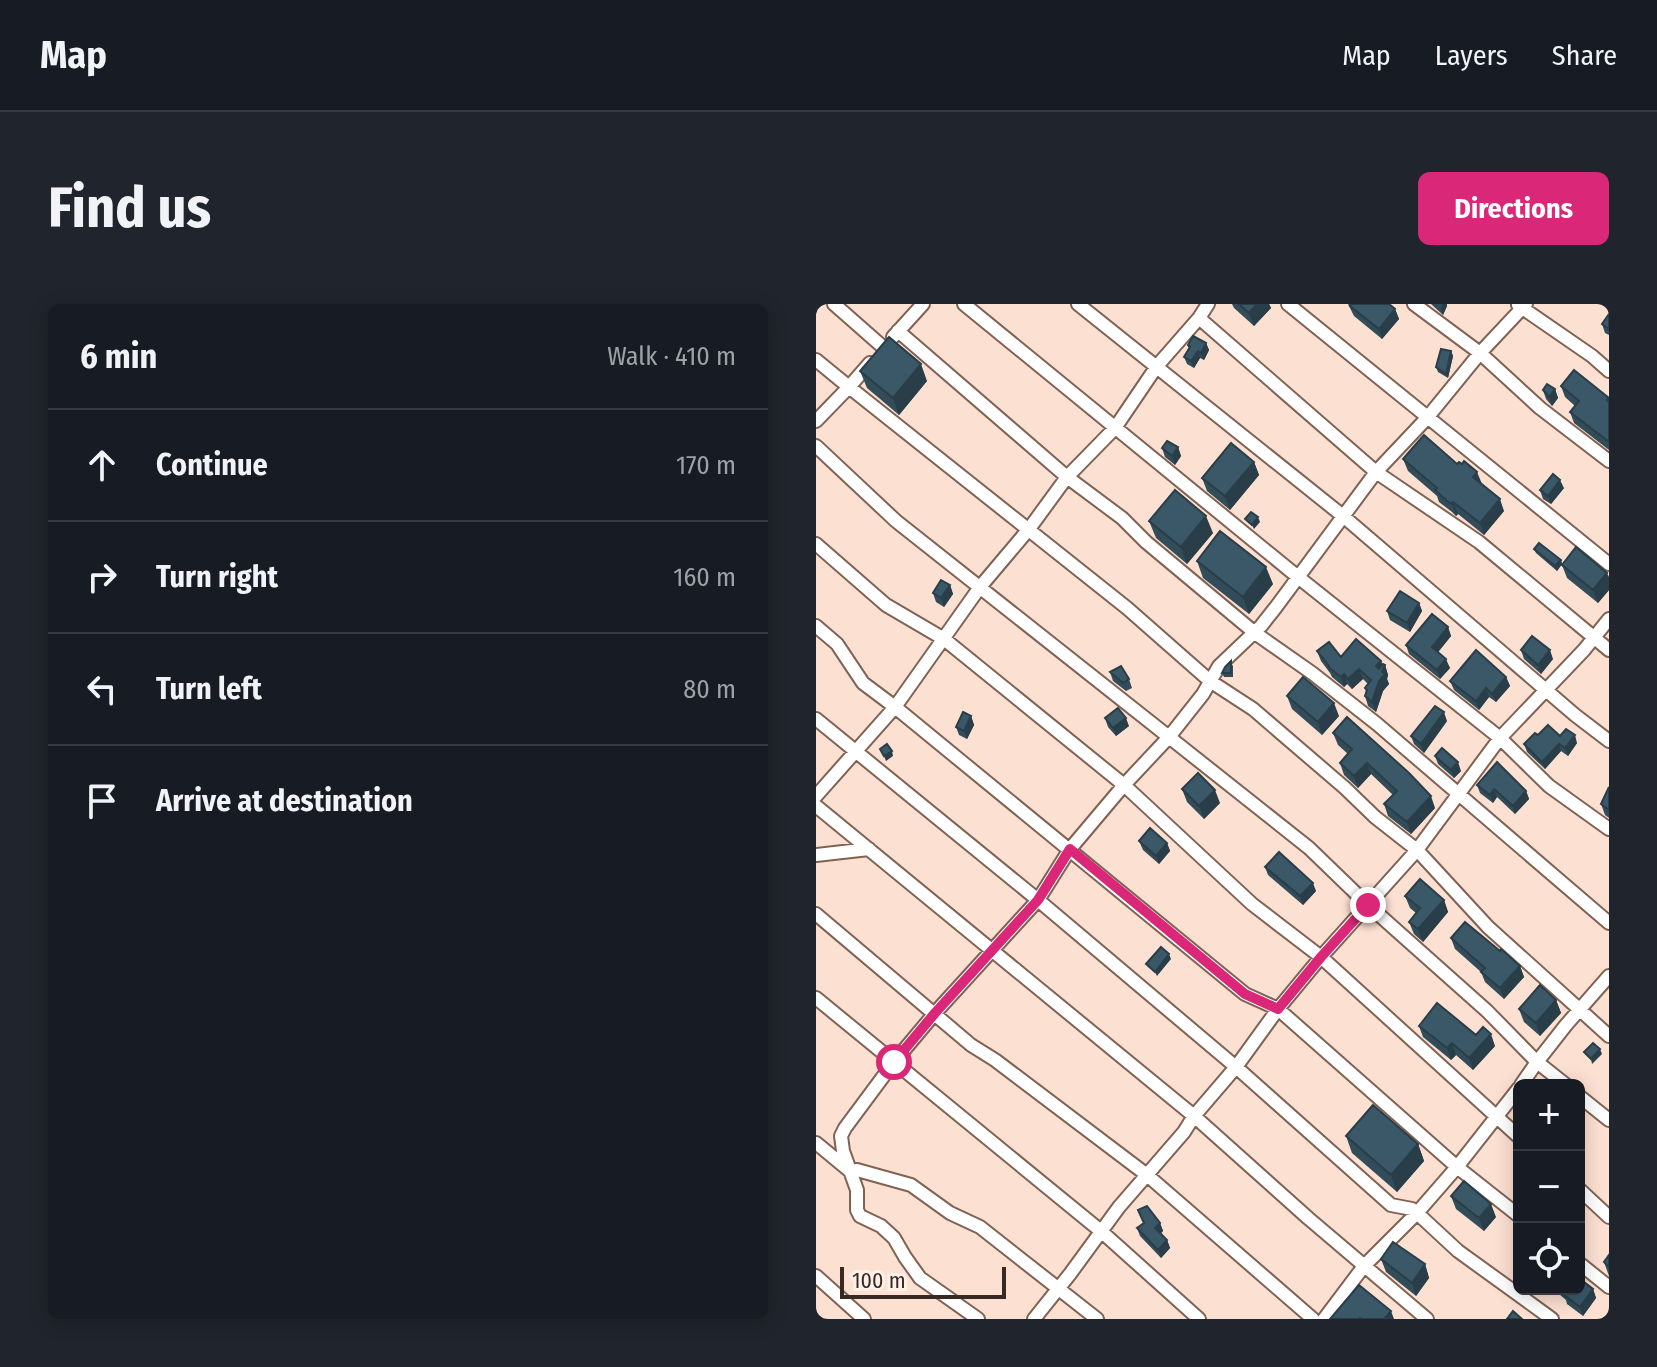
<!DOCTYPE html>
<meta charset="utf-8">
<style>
:root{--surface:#171b24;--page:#20242c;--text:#f1f3f6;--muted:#9ea1a6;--line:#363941;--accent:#db2777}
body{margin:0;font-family:"Fira Sans Condensed",sans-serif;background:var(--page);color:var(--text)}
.controls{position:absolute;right:24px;bottom:24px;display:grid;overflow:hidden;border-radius:12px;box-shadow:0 4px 20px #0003}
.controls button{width:72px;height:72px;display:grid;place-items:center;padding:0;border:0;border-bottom:2px solid var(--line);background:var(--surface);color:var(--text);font:40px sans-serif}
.scale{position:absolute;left:24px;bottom:20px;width:166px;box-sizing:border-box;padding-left:8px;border:4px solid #362a23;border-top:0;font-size:22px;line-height:28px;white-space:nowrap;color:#362a23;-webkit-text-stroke:6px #fff1ea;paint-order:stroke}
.stop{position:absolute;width:24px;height:24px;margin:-18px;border:6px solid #db2777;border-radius:50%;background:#fff}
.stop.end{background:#db2777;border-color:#fff;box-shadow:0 2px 8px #0008}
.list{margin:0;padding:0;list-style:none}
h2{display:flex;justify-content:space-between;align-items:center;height:104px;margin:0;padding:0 32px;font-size:34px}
h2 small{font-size:26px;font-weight:400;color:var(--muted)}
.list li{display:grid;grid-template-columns:52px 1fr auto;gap:24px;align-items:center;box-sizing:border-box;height:112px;padding:0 32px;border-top:2px solid var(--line)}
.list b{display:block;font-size:30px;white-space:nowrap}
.list em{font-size:26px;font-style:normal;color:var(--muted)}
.icon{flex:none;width:44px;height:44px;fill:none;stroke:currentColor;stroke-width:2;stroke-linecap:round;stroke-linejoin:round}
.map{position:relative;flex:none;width:793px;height:1015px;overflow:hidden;border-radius:12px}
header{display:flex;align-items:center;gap:48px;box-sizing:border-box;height:112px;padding:0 40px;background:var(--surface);border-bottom:2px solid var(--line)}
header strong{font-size:38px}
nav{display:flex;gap:44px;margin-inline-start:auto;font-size:28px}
.intro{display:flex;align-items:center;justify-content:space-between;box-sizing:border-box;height:192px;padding:0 48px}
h1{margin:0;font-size:56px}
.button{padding:20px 36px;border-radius:12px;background:var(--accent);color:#fff;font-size:28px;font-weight:700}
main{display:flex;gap:48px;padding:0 48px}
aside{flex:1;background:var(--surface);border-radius:12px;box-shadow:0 4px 20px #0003}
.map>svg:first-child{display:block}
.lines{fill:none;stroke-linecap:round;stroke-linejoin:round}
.street-casing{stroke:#7f6253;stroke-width:16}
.street{stroke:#fff;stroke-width:12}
.wall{fill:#324c59}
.shaded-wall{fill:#293e49}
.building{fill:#3a5868;stroke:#293e49;stroke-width:2}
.route{stroke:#db2777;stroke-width:10}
</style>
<header>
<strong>Map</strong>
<nav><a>Map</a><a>Layers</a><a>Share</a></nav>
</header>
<div class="intro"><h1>Find us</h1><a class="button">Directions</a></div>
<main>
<aside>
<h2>6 min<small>Walk · 410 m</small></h2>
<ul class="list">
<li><svg class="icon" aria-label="ahead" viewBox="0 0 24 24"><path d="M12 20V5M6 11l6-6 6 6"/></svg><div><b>Continue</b></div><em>170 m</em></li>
<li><svg class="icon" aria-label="right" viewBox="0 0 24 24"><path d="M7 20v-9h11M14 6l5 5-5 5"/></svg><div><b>Turn right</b></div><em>160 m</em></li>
<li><svg class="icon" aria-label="left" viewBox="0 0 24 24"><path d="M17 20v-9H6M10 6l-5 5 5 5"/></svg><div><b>Turn left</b></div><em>80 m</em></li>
<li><svg class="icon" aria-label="arrive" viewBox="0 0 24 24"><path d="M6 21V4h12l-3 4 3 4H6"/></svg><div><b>Arrive at destination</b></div></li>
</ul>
</aside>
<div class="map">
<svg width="793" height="1015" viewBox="0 0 793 1015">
<rect width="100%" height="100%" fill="#fce0d2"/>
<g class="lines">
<defs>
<path id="street" d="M18 0 68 44
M148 0 482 273 684 434 733 482 793 525
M262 0 527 212 759 411 793 437
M472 0 793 260
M598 0 664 49 724 104 793 157
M702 1 776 52 793 67
M383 14 560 168 663 238 793 346
M82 27 251 173 306 214 330 238 439 329 496 369 561 420 793 619
M77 33 107 0
M0 56 33 83 54 59
M0 117 33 83 311 304 394 377 437 405 529 484 559 513 601 546 672 623 793 732
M0 142 80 217 353 433 308 481 254 545 222 596 119 709 78 758 29 824 25 832 27 847 41 886V906L44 912 65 922 78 934 89 953 104 974 162 1015
M0 240 70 301 128 335 308 481 436 600 505 653 703 833
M0 322 21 340 47 379 79 403 429 690 462 705 641 863 703 912
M0 415 222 596 420 763 575 901 596 905 601 909 642 947 736 1015
M0 492 79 403 164 283 213 225 251 173 299 124 341 62 383 14 392 0
M0 502 378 812 492 914 611 1015
M0 551 53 545
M0 610 155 741 179 756 331 871 497 1015
M0 694 286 928 383 1015
M705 781 721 758 671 707 552 601 493 544 353 433 387 390 403 362 445 322 460 303 560 168 611 114 664 49 710 0
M750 781 721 758 750 721 793 672
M763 792 793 816
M0 839 34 867 41 866 95 881 134 909 164 923 281 1015
M763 885 793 913
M763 959 793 983
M0 972 48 1015
M218 1015 254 970 303 903 368 828 378 812 420 763 462 705 505 653 601 546 684 434 768 346 793 315
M508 1015 548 962 601 909 641 863 703 784"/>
</defs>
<!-- street casing -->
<use href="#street" class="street-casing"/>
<!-- street -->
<use href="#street" class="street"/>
</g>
<!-- wall -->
<path class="wall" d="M416 0H453L455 4 438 22 418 4Z
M532 0H573L579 5 583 15 566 35 538 12Z
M615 0H631V2L627 11Z
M793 10V31L789 29 786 20Z
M390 39 393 46 388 56 384 54 378 64 371 60 368 53 373 45 372 41Z
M635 47 637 52 632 74 622 68 620 63Z
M44 67 111 77 83 111 51 84Z
M745 82 793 95V146L758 119 754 108 759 102 749 93Z
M739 85 742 94 736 102 730 95 727 86Z
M362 143 365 152 359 161 349 153 346 144Z
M587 155 641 160 666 180 688 207 668 231 642 210 640 212 636 208 623 198 621 192 592 167Z
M438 158 443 171 414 206 391 187 386 174Z
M748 184 735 200 727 195 724 186Z
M333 217 397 229 371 260 340 234Z
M718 245 745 256 746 260 741 267 720 249Z
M381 257 457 280 433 310 387 274Z
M746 261 793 273V286L782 299 751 274Z
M134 281 137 290 128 303 120 298 117 289Z
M603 299 606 307 594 328 574 316 571 307Z
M632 323 635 332 622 348 634 364 624 375 593 350 590 341Z
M705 346 737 355 725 370 708 355Z
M501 347 525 353 565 357 566 361H569L572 371 571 375 573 380 567 387 560 408 552 402 549 392 550 388 549 384 552 380 547 375 536 385 531 380 528 383 516 373 514 369 505 357Z
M417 361V373H408L406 369Z
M294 368 313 375 316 384 310 387 297 377Z
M690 373 694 382 680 398 673 393 663 406 638 386 634 377Z
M471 392 523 412 506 431 476 405Z
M155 412 158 421 151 435 143 431 140 423Z
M289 414 313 422 300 432 292 423Z
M631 417 608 449 598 440 595 432Z
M517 429 619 504 595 530 572 512 568 500 577 491 555 470 542 484 528 471 524 459 532 450 522 441Z
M722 431 744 432 761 439 752 452 745 447 729 465 711 448 708 440Z
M619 452 645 467 638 474 622 460Z
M661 481 710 487 713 495 699 510 681 493 677 499 664 489Z
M793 483V514L789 511 785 500Z
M366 485 404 499 388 515 371 498Z
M323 537 351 539 354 547 343 560 327 546Z
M449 563 500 587 487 601 452 571Z
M589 592 628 596 632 608 607 638 598 630 593 618 600 609 594 604Z
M635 634 684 647 704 662 708 673 688 695 669 678 665 668 639 645Z
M740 696 745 709 724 732 708 718 703 705Z
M603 722 660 731 679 742 657 766 640 751 635 756 607 733Z
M530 832 602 840 608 857 581 888 536 849Z
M635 892 680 913 668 927 640 905Z
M344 919 347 927 345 929 351 936 354 944 345 954 324 932 321 924Z
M793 951V972L788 958Z
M565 955 609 960 613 974 600 992 570 968Z
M737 985H777L780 994 767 1012 751 1000 750 996Z"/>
<!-- shaded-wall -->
<path class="shaded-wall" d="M441 0H453L455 4 438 22 433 9Z
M627 0H631V2L627 11 625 5Z
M579 5 583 15 566 35 563 25Z
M390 39 393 46 388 56 385 49Z
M382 47 384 54 378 64 375 57Z
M635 47 637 52 632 74 630 70Z
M105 60 111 77 83 111 77 94Z
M739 85 742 94 736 102 733 93Z
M362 143 365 152 359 161 356 152Z
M438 158 443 171 414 206 409 192Z
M661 168 666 180 657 173Z
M744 176 748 184 735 200 732 192Z
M684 195 688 207 668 231 664 219Z
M637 198 642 210 640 212 636 200Z
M390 212 397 229 371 260 365 243Z
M442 213 444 218 438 225 436 221Z
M745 256 746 260 741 267 739 262Z
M450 263 457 280 433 310 427 293Z
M791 269 793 273V286L782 299 777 286Z
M134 281 137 290 128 303 125 294Z
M603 299 606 307 594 328 591 319Z
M632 323 635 332 619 352 616 343Z
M734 346 737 355 725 370 722 361Z
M630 355 634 364 624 375 621 366Z
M565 357 568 364 569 361 572 371 571 375 573 380 567 387 560 408 556 398 560 362Z
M543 365 547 375 536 385 532 375Z
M528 370 531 380 528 383 525 373Z
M690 373 694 382 680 398 676 390Z
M670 384 673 393 663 406 660 397Z
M518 399 523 412 506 431 502 418Z
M628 408 631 417 608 449 605 440Z
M155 412 158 421 151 435 148 427Z
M310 414 313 422 300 432 297 424Z
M759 431 761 439 752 452 749 444Z
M743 440 745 447 729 465 726 458Z
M76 447 77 452 70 457 68 452Z
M642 458 645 467 638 474 635 466Z
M551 459 555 470 542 484 538 472Z
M678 485 681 493 677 499 674 491Z
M399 486 404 499 388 515 383 502Z
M710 487 713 495 699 510 697 502Z
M615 492 619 504 595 530 591 518Z
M351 539 354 547 343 560 340 552Z
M497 579 500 587 487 601 484 592Z
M628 596 632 608 607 638 602 625Z
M353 650 355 655 341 672 339 668Z
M704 662 708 673 688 695 684 684Z
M740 696 745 709 724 732 720 719Z
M675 730 679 742 657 766 653 754Z
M636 739 640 751 635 756 631 744Z
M784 745 786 750 776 760 775 755Z
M602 840 608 857 581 888 575 871Z
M675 900 680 913 668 927 663 914Z
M344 919 347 927 342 932 339 924Z
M351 936 354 944 345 954 342 946Z
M609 960 613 974 600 992 596 979Z
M777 985 780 994 767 1012 764 1003Z
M575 1007 578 1015H568Z"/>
<!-- building -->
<path class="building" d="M423 0H441L433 9Z
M536 0H573L579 5 563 25 534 2Z
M793 10V25L786 20Z
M377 32 390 39 385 49 382 47 375 57 368 53 374 43 372 41Z
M73 33 105 60 77 94 44 67Z
M625 45 635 47 630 70 620 63Z
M758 66 793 94 791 96 793 98V138L754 108 763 97 745 82Z
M731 80 739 85 733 93 727 86Z
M608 131 641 160 643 158 646 160 648 157 661 168 657 173 684 195 664 219 637 198 636 200 631 197 619 186 621 184 587 155Z
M351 137 362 143 356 152 346 144Z
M415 139 438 158 409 192 386 174Z
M737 170 744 176 732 192 724 186Z
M359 186 390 212 365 243 333 217Z
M435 208 442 213 436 221 429 215Z
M404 227 450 263 427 293 381 257Z
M723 239 745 256 739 262 718 245Z
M760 243 791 269 777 286 746 261Z
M125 276 134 281 125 294 117 289Z
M584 287 603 299 591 319 571 307Z
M616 310 632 323 616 343 630 355 621 366 590 341Z
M716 332 734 346 722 361 705 346Z
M540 335 565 357 560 362 563 365 567 360 569 361 566 368 569 370 563 377 556 398 549 392 551 386 549 384 555 376 543 365 532 375 528 370 525 373 512 363 513 362 501 347 513 338 525 353Z
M660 346 690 373 676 390 670 384 660 397 634 377Z
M415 357V369H406L409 363Z
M305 362 313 375 307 379 294 368Z
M487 373 518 399 502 418 471 392Z
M619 402 628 408 605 440 595 432Z
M302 404 310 414 297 424 289 414Z
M147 408 155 412 148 427 140 423Z
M531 413 593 469 615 492 591 518 568 500 581 487 551 459 538 472 524 459 536 445 517 429Z
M732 421 744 432 750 425 759 431 749 444 743 440 726 458 708 440 719 429 722 431Z
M71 440 76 447 68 452 64 445Z
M626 444 642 458 635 466 619 452Z
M681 458 710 487 697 502 678 485 674 491 661 481Z
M382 469 399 486 383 502 366 485Z
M793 483V506L785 500Z
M334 524 351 539 340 552 323 537Z
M463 548 497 579 484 592 449 563Z
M604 575 628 596 602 625 593 618 604 604 589 592Z
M649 618 684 647 685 645 704 662 684 684 665 668 669 664 635 634Z
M345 643 353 650 339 668 330 660Z
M724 681 740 696 720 719 703 705Z
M621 699 660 731 667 723 675 730 653 754 636 739 631 744 603 722Z
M777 739 784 745 775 755 768 748Z
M557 801 602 840 575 871 530 832Z
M648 877 675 900 663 914 635 892Z
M331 902 344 919 339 924 351 936 342 946 321 924 328 919 322 906Z
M577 938 609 960 596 979 565 955Z
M793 951V963L788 958Z
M763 974 777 985 764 1003 748 991 749 990 744 985H763Z
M543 981 575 1007 568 1015H546L544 1014 543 1015H514Z
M697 1007 706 1015H691Z"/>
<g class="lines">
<!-- route -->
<path class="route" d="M78 758 119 709 222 596 254 545 429 690 462 705 505 653 552 601"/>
</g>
</svg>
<div class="controls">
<button>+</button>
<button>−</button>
<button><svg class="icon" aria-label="locate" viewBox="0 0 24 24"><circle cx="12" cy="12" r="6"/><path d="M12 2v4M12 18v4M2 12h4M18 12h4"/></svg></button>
</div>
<div class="scale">100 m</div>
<div class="stop" style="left:78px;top:758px"></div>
<div class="stop end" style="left:552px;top:601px"></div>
</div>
</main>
